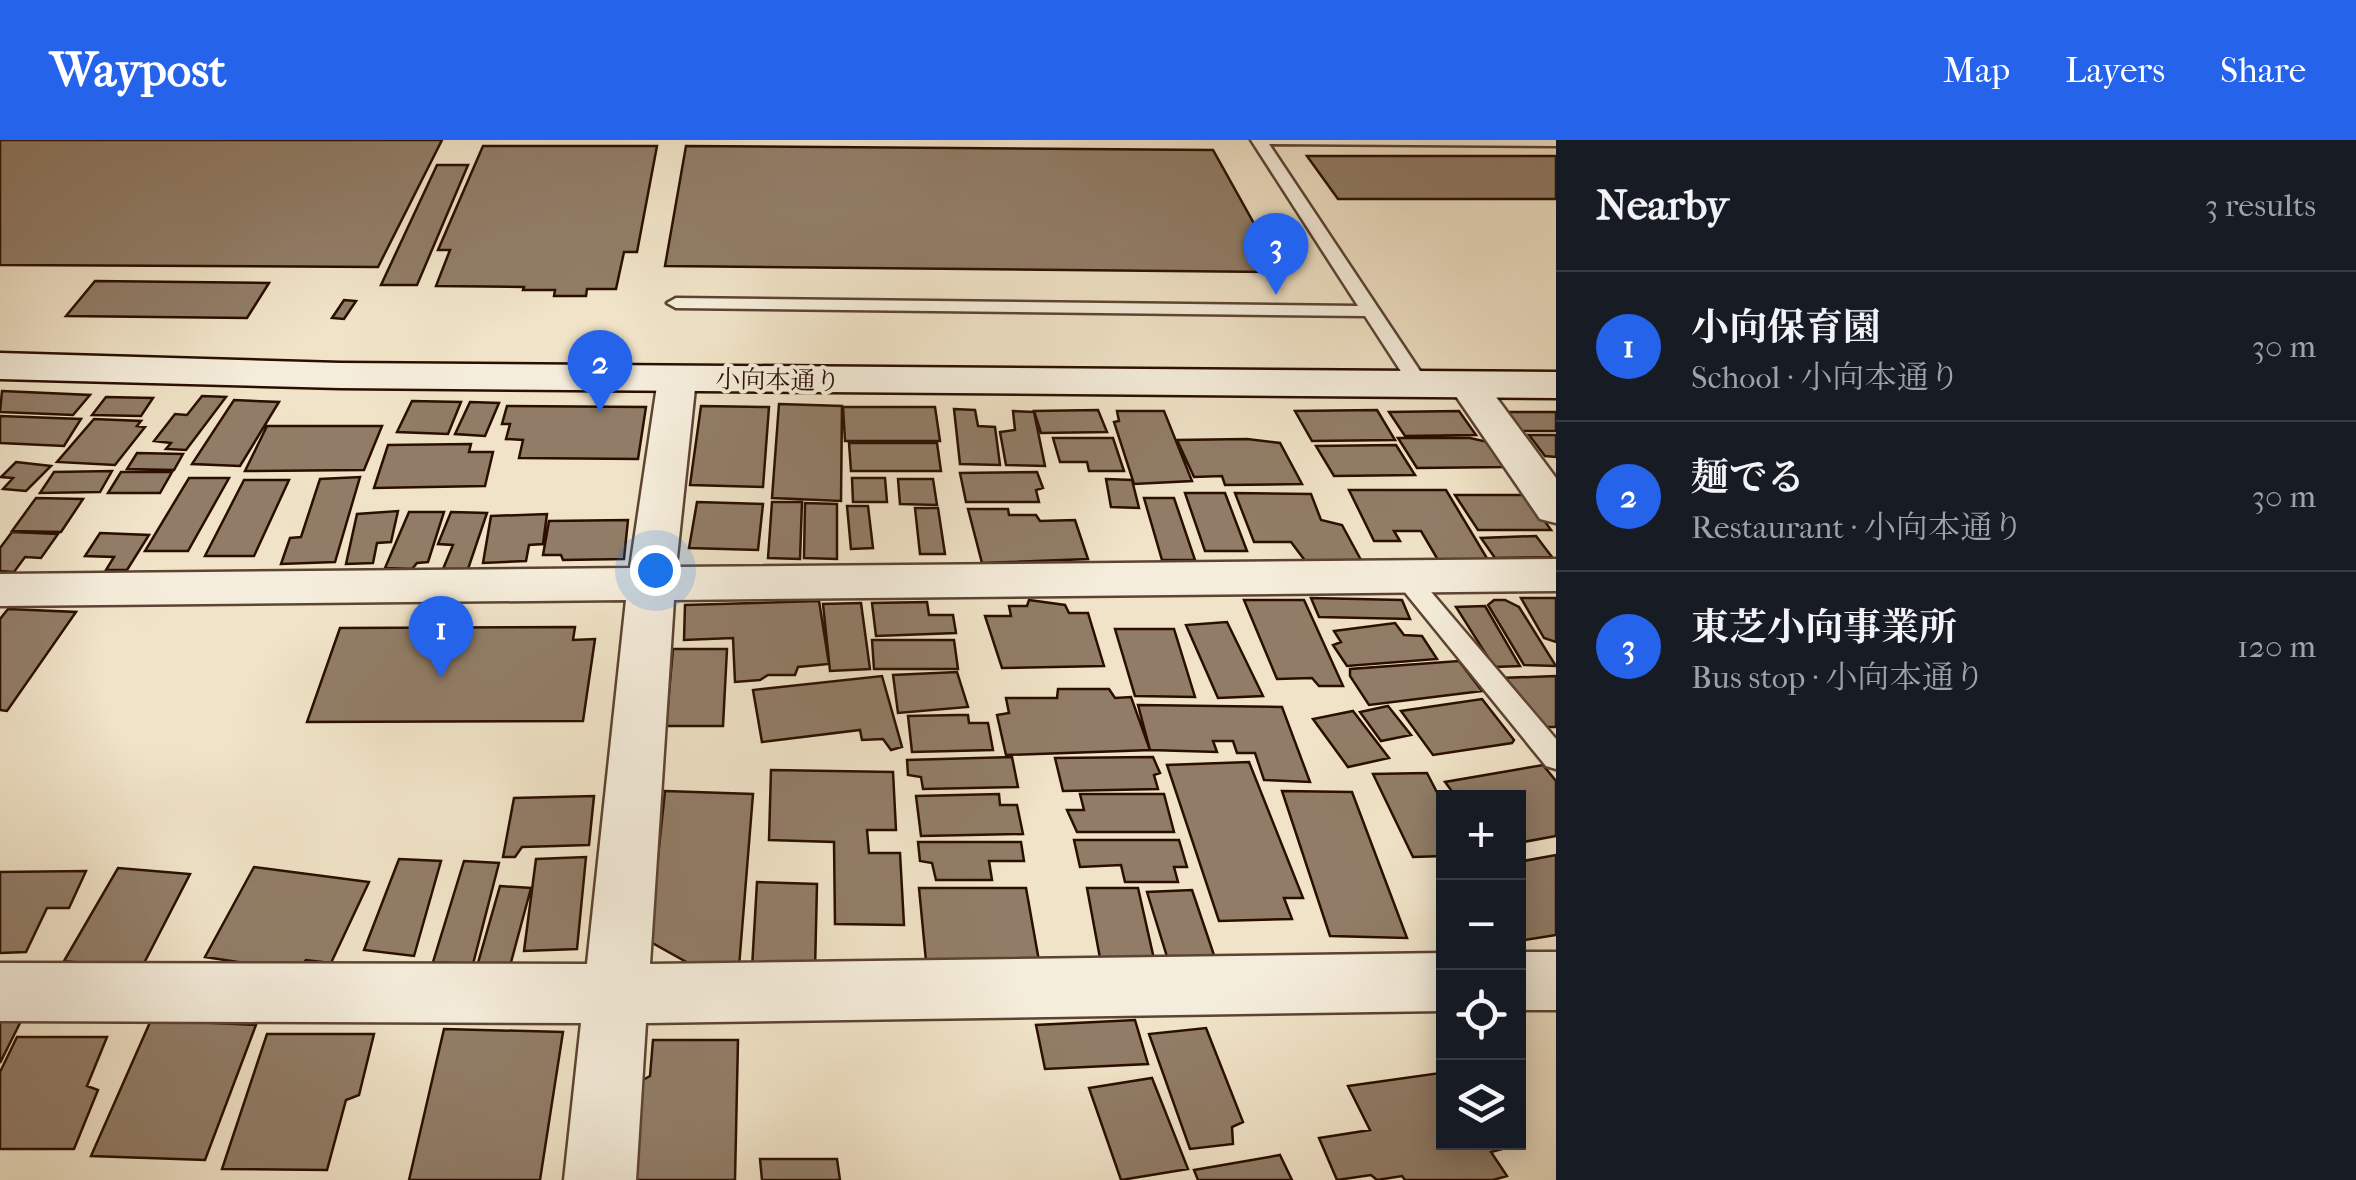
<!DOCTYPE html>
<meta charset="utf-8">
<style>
:root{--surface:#171b24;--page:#242831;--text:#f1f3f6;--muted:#9ea1a6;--line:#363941;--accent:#2563eb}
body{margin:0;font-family:"IM FELL French Canon","Noto Serif JP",serif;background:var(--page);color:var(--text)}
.controls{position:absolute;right:30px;bottom:30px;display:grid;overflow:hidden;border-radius:0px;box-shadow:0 5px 25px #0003}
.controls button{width:90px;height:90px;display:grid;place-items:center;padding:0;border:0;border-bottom:2px solid var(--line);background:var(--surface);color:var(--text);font:50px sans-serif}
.you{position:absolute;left:655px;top:430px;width:35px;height:35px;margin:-25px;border:8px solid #fff;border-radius:50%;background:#1a73e8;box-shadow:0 0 0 15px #1a73e833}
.badge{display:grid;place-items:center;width:65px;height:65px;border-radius:50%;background:var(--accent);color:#fff;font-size:32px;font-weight:700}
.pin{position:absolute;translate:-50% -82px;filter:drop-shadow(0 2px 5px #0008)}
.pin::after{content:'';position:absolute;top:52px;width:35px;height:30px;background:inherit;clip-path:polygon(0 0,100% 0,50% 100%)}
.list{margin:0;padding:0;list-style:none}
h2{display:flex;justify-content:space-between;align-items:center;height:130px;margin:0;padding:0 40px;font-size:42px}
h2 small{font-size:32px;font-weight:400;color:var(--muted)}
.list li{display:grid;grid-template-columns:65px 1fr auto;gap:30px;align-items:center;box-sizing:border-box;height:150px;padding:0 40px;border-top:2px solid var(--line)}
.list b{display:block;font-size:38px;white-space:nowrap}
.list p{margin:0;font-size:32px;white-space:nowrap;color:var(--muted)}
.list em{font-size:32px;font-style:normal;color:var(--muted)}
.icon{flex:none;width:55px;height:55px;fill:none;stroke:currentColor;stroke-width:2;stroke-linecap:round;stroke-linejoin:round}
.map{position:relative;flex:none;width:1556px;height:1040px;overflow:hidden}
header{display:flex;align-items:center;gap:60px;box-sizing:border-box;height:140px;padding:0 50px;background:var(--accent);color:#fff}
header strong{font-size:48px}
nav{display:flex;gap:55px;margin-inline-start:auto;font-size:35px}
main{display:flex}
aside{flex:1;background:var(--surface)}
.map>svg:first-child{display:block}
.building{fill:#917d67;stroke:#2a0e00;stroke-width:2.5}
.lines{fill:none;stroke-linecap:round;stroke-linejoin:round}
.lane-casing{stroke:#5c4332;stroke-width:5}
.street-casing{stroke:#5c4332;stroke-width:5}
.secondary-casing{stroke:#2a0e00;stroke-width:5}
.lane{fill:#f5eddb;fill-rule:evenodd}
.street{fill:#f5eddb;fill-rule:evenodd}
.secondary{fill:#f5eddb;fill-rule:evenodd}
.labels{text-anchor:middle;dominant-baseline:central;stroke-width:8;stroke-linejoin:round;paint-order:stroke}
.far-street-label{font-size:25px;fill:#2a0e00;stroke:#f5eddb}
</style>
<header>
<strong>Waypost</strong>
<nav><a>Map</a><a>Layers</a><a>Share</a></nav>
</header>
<main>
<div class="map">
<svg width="1556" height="1040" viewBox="0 0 1556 1040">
<rect width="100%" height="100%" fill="#f0e3c7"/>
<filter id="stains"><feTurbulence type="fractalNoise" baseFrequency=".002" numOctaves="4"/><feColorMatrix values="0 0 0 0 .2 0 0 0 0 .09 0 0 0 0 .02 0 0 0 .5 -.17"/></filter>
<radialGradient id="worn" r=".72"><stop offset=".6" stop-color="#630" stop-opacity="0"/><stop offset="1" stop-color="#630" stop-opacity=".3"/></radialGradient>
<!-- building -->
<path class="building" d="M0 0H442L378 127 0 125Z
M483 6H657L637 112H624L616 149H587L586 156H554L555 150H523L524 147 436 146 450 110H438Z
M686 6 1213 10 1281 132 665 126Z
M1307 16H1556V59H1338Z
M437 25H468L417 145H381Z
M95 141 269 143 247 178 66 176Z
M344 160 356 161 344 179 332 178Z
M2 251 90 255 73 275 0 272Z
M202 256 226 257 186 310 166 309 171 303 154 301 175 274 187 275Z
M106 257 153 258 141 276 92 275Z
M234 260 279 262 240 326 192 324Z
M412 261 461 262 448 294 397 292Z
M470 262 499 263 485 296 455 294Z
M779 264 842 266 841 361 772 358Z
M507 266 646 267 638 319 519 318 523 300 506 299 510 284H502Z
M701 266 769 267 763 347 690 345Z
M843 267H935L940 301H845Z
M954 269 975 270 978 286 995 287 1000 325 960 324Z
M1098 270 1107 292 1041 293 1034 271Z
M1377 270 1395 300 1312 301 1295 271Z
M1013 271 1034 272 1045 326 1006 325 1000 292 1015 290Z
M1117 271H1164L1192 341 1134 344 1114 282 1119 281Z
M1459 271 1476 295 1405 296 1389 272Z
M1505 272H1556V291H1520Z
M0 276 81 279 64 306 0 303Z
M94 279 141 281 137 286 145 287 115 325 57 322Z
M267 286H382L364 330 245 331Z
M1529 295H1556V317L1545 316Z
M1053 298H1113L1124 331H1089L1087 322H1060Z
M1398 298H1470L1488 302 1506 327 1417 328Z
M1247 299 1280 303 1302 344 1225 345 1222 336 1194 337 1177 300Z
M849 303H937L941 331H851Z
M471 304 469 312H493L485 346 374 348 388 305Z
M1396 305 1415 335 1334 336 1316 306Z
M137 313 183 314 174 330 127 329Z
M16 322 51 326 26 351 3 349 13 338 1 337Z
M112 331 100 352 40 353 54 332Z
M121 332H172L160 353H108Z
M1037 332 1043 348 1036 350 1039 362H966L960 333Z
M360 337 335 422 281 424 290 398 301 397 320 339Z
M189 338H229L188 411H145Z
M852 338H885L887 362H853Z
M898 339H933L937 365 900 364Z
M1106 339 1132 340 1139 368 1111 367Z
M244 340H289L254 416H205Z
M1349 350H1446L1488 420H1438L1421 391H1394L1400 401H1374Z
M1185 353H1225L1247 411H1205Z
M1235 353 1311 354 1321 380 1342 385 1361 420 1306 422 1291 402H1254Z
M1455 355H1526L1551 390H1478Z
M36 358 83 359 61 392 12 391Z
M1144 358H1174L1195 420H1162Z
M697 362 763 364 758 410 689 408Z
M772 362H802L800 419 768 418Z
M805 363 837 364V419L804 418Z
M847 366H868L873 408 851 409Z
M915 368H938L945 414H920Z
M968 369H1008L1009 375H1036L1040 381 1075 380 1088 419 982 423Z
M398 371 391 402 377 403 373 423 346 424 357 374Z
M409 372H444L428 422 417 423 412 429 385 428Z
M451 372 487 373 468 429H443L453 405 438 404Z
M547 374 543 404 529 405 526 421 483 423 491 376Z
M628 380 624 419 563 420 561 415H543L549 381Z
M12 392 58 394 41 418 25 417 14 432 0 431V408Z
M100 393 149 395 127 430H106L114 417 85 416Z
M1536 396 1552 417 1495 418 1481 398Z
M1311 458 1402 460 1410 479 1319 477Z
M1521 458H1556V502L1544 498Z
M1029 460 1065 465 1069 473H1088L1104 526 1002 528 985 476H1011L1009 466H1027Z
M1244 460H1304L1343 546H1319L1312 538 1277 539Z
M1494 460H1505L1519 467 1556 526 1524 525 1488 465Z
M819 461 829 524 798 527 795 535H768L760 540 735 542 733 498 684 500 685 465Z
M927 462 929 475H953L956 493 876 496 872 463Z
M861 463 870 529 830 531 823 464Z
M1485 466 1520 526 1494 527 1456 467Z
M8 469 76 472 7 571 0 570V479Z
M1227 482 1263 556 1218 558 1186 485Z
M1395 483 1404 495 1422 496 1437 519 1347 526 1333 505 1341 502 1334 491Z
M575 487 573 500 595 499 583 581 307 582 340 488Z
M1115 489H1174L1195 557 1135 556Z
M872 500H954L958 529H874Z
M673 509H727L723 586H666Z
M1459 521 1482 551 1369 565 1350 536V529Z
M957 532 968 567 898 573 893 535Z
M882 536 902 607 891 610 883 599 862 600 860 590 762 602 753 550Z
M1556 536V587H1544L1501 538Z
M1058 549H1109L1115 558 1131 557 1150 610 1006 615 997 575 1009 573 1006 558H1057Z
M1482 559 1514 600 1512 603 1433 615 1401 571Z
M1138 565 1282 567 1310 642 1264 640 1255 613H1237L1233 601H1213L1217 612 1150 610Z
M1388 566 1411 595 1381 601 1360 572Z
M1353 571 1389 618 1348 627 1313 579Z
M958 575H968L969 583H988L993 610 912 612 908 576Z
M1012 617 1018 647 923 649 921 637 908 635 907 620Z
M1153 617 1160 633 1154 635 1158 649 1063 651 1055 618Z
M1249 622 1303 758H1284L1292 779 1219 781 1167 625Z
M1543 625 1556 641V696L1518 703V658H1457L1445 642Z
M771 630 893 632 896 690H867L869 713H900L904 785 835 784 834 702 769 700Z
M1427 633 1444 666V716L1413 717 1373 634Z
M665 651 753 654 739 827 690 824 649 801Z
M1282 651 1352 652 1407 798 1330 796Z
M999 654 1000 665H1017L1023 694 921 696 916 656Z
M1080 654H1164L1174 692H1077L1067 670H1084Z
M594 656 589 705 522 707 515 717H503L514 658Z
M1074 700H1179L1187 727H1174L1178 742H1125L1121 725 1080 727Z
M918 702H1021L1024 721H989L992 740H936L932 723 920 721Z
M1556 715V795L1525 800 1518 791V722Z
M586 717 577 809 524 811 536 719Z
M399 719 441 721 414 816 364 810Z
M464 721 499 723 473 824 433 822Z
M254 727 369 742 331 823 306 820 297 831 205 817Z
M118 728 190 734 141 829 64 821Z
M86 731 69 768H47L26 812 0 813V732Z
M757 742 817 744 815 830 752 828Z
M500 746 531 748 510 826 478 823Z
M919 748H1026L1039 821H926Z
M1087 748H1138L1154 819 1100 818Z
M1192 750 1216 821 1169 823 1147 752Z
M0 877H23L0 923Z
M151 880 256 885 205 1020 91 1016Z
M1135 880 1148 924 1045 929 1036 885Z
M1206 888 1243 982 1232 987 1233 1004 1190 1009 1149 894Z
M444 889 563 892 540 1040H409Z
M267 894H374L359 955 346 960 327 1030 222 1029Z
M17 897H107L87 946 98 950 74 1009H0V932Z
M653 900H738L735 1040H632L641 941 650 936Z
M1440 933 1444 939V1002H1503L1506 1008 1491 1012 1507 1036 1493 1040H1405L1402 1036 1377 1040 1371 1035 1337 1040 1319 998 1370 990 1348 946Z
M1152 938 1188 1029 1121 1040 1089 948Z
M1280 1015 1292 1040H1198L1194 1030Z
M760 1019H837L840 1040H762Z"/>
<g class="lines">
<defs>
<path id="lane" d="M1251 0H1556V6L1269 4 1430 246 1427 250H1413L1365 176 676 168 667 163 676 158 1358 166Z
M1407 431 1415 433 1556 599V629L1546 626 1399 445 1395 439Z"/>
<path id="street" d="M677 227 691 231 696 239 676 427 1556 419V451L674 460 650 824 1444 813V871L646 883 636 1040H564L581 883 0 881V823L587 824 626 460 0 466V434L630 428 658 239 663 231Z
M1468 234 1482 238 1556 338V383L1540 379 1449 246 1454 238Z
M1518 812H1556V870H1518Z"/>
<path id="secondary" d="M0 213 340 223 1556 232V258L340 248 0 239Z"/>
</defs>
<!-- lane casing -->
<use href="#lane" class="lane-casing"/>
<!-- street casing -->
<use href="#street" class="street-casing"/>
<!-- secondary casing -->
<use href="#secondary" class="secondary-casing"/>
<!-- lane -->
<use href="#lane" class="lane"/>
<!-- street -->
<use href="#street" class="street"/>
<!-- secondary -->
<use href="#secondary" class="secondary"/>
</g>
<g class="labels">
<!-- far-street labels -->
<g class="far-street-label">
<text transform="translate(778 240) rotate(1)">小向本通り</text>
</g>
</g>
<rect width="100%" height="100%" filter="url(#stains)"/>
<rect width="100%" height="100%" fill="url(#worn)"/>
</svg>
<div class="controls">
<button>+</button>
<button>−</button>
<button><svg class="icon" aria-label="locate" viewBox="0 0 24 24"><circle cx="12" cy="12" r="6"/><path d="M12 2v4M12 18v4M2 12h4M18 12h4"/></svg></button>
<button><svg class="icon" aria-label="layers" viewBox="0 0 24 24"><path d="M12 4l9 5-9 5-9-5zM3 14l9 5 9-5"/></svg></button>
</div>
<div class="you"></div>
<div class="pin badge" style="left:441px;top:538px">1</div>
<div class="pin badge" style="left:600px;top:272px">2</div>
<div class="pin badge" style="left:1276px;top:155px">3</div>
</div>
<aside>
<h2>Nearby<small>3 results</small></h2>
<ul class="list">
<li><span class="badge">1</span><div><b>小向保育園</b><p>School · 小向本通り</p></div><em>30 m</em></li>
<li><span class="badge">2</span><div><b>麺でる</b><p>Restaurant · 小向本通り</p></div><em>30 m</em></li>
<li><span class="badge">3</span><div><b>東芝小向事業所</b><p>Bus stop · 小向本通り</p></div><em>120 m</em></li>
</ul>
</aside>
</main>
